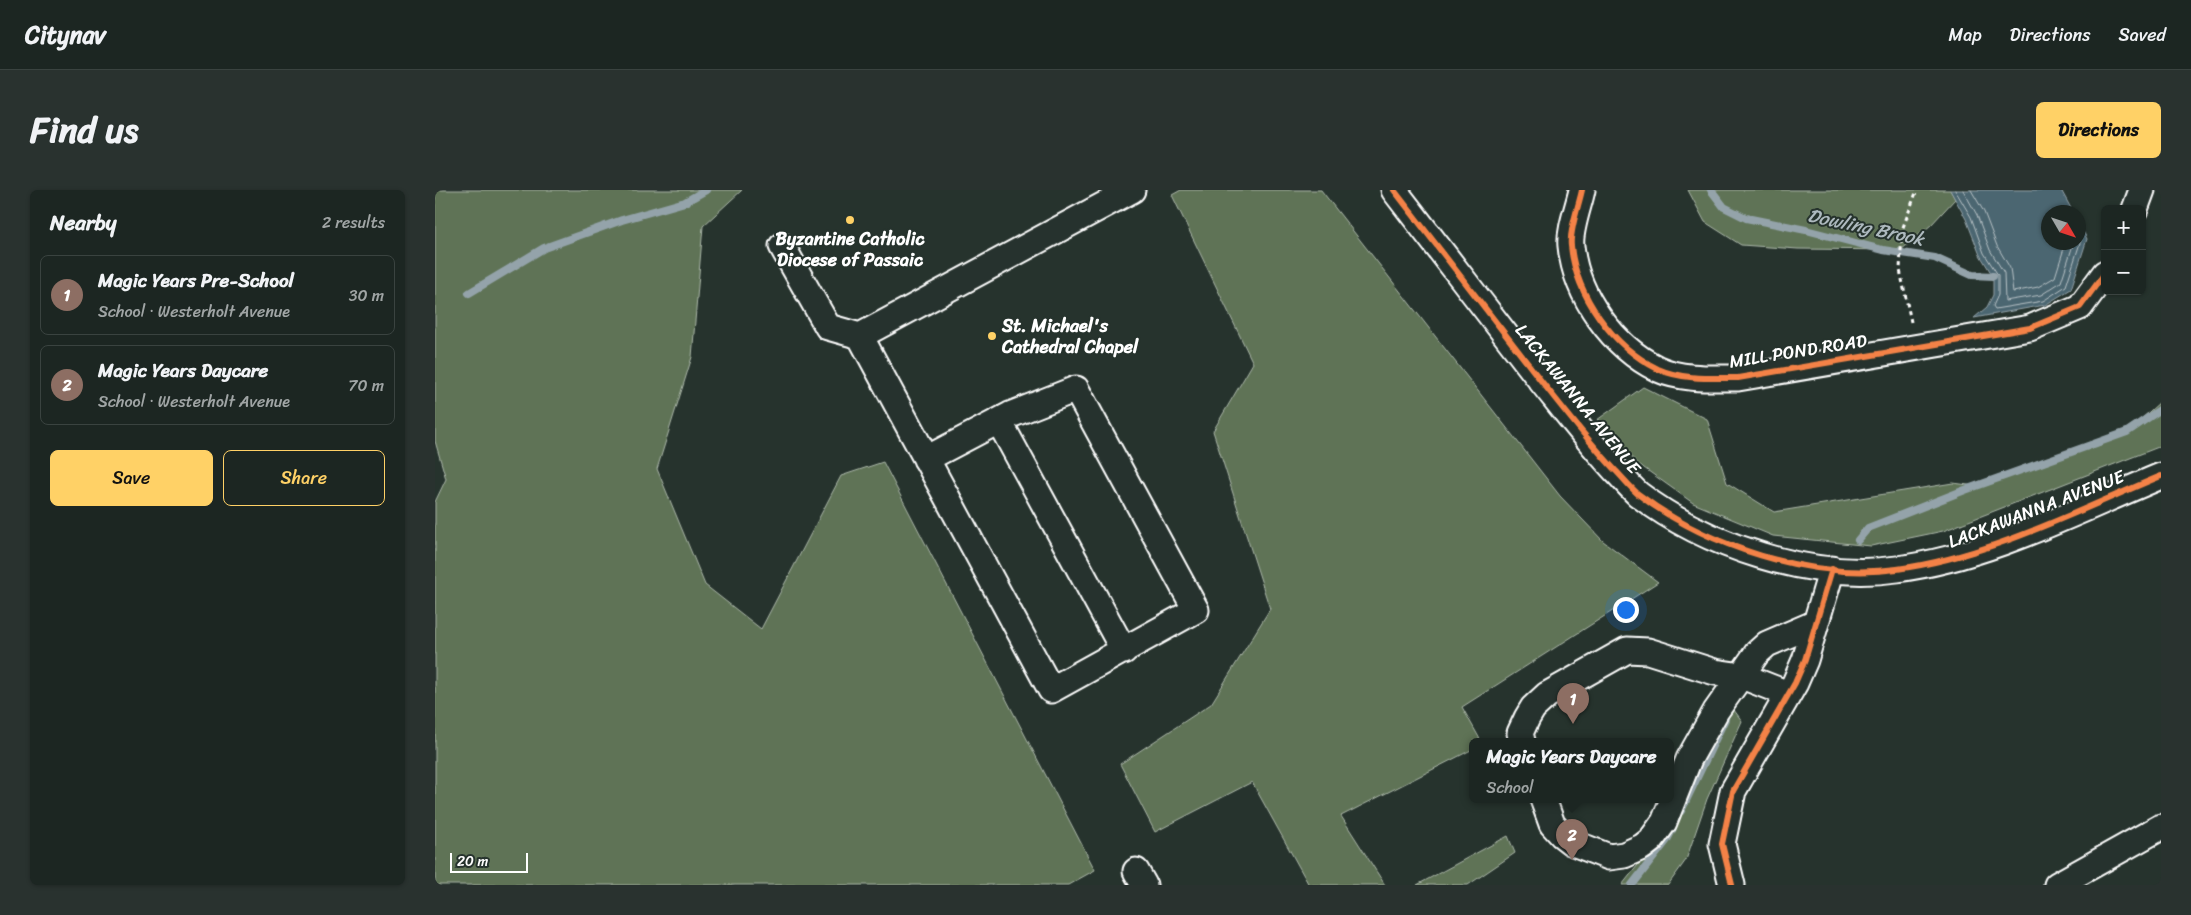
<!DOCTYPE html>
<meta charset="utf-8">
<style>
:root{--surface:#1c2622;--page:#29322f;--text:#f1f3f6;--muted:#a0a5a5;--line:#3a4340;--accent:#ffd166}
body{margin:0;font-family:Sriracha,sans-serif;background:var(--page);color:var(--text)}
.controls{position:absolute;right:15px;top:15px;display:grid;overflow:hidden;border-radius:8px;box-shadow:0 1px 4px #0004}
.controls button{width:45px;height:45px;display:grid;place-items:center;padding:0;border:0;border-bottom:1px solid var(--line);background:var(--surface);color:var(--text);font:25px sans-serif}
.compass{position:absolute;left:1606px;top:15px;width:45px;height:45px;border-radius:50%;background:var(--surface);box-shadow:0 1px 4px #0004;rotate:129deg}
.scale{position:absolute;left:15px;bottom:12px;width:78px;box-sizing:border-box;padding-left:5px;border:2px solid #fff;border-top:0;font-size:14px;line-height:18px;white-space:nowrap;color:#fff;-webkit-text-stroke:4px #26332d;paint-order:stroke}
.you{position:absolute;left:1190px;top:419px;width:18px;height:18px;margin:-12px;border:4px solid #fff;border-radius:50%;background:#1a73e8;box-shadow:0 0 0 8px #1a73e833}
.badge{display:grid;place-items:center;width:32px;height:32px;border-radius:50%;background:var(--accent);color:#fff;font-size:16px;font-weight:700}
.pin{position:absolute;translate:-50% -41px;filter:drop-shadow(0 1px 2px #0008)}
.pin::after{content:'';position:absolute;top:26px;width:18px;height:15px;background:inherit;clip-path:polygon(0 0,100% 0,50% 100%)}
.popup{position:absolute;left:1034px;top:548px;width:205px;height:65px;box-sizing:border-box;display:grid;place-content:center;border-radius:8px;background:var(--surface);filter:drop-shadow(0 1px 4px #0005);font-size:16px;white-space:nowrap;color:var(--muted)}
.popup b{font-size:19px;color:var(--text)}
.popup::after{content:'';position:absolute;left:50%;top:100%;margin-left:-10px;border:10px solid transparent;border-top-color:var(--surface)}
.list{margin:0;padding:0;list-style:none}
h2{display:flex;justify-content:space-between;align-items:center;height:65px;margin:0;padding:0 20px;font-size:21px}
h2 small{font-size:16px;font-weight:400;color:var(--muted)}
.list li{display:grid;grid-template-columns:32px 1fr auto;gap:15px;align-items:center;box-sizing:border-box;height:80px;margin:0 10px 10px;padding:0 10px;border:1px solid var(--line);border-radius:8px}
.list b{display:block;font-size:19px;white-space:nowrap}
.list p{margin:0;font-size:16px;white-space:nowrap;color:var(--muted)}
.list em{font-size:16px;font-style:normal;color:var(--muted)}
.actions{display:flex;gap:10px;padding:15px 20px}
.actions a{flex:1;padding:11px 0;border:1px solid var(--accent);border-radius:8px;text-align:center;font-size:18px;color:var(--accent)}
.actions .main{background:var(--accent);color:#111}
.map{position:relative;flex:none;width:1726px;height:695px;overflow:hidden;border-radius:8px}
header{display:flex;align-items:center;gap:30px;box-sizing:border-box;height:70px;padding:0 25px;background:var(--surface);border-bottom:1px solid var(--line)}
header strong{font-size:24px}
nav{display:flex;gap:28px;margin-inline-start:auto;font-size:18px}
.intro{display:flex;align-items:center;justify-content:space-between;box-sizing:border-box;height:120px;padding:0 30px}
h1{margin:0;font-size:35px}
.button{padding:12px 22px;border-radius:8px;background:var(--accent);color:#111;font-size:18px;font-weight:700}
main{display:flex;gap:30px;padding:0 30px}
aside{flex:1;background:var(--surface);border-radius:8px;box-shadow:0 1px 4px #0004}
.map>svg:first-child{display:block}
.green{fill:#5e7357;stroke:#aeb9ab}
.water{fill:#4c6671;stroke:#94a3aa}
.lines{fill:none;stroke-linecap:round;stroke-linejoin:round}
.shore{stroke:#b7c2c6;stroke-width:1}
.stream{stroke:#94a3aa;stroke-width:8}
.minor-casing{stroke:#fff;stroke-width:29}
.path{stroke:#fff;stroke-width:3;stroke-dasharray:4 4;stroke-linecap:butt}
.minor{stroke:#26332d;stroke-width:25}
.cycleway-casing{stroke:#26332d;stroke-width:9}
.cycleway{stroke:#f48246;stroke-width:6}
.poi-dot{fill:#ffd166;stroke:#26332d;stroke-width:2}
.labels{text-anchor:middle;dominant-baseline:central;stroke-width:4;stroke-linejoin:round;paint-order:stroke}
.poi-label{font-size:18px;font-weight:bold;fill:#fff;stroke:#26332d}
.street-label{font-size:18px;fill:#fff;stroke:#26332d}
.water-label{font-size:19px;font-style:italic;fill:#aebabf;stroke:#26332d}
</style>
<header>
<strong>Citynav</strong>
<nav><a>Map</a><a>Directions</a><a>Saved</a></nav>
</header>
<div class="intro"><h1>Find us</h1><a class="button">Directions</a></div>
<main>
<aside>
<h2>Nearby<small>2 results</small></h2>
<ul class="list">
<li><span class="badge" style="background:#8d6e63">1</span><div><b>Magic Years Pre-School</b><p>School · Westerholt Avenue</p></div><em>30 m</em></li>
<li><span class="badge" style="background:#8d6e63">2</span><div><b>Magic Years Daycare</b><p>School · Westerholt Avenue</p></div><em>70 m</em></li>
</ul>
<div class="actions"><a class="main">Save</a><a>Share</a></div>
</aside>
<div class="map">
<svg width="1726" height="695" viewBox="0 0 1726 695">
<rect width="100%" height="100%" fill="#26332d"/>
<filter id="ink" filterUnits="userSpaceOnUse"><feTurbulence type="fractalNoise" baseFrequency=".02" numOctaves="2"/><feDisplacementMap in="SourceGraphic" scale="10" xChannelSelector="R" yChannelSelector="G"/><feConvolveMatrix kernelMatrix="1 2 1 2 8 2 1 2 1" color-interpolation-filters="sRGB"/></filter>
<g filter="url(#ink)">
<!-- green -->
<path class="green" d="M0 0H307L268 36 257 167 222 279 270 395 326 439 406 286 448 272 660 680 633 695H0V312L11 289 0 251Z
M746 0H886L1125 306 1168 351 1223 392 1027 517 1046 551H1038V559L906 626 950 695H874L817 592 720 642 685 574 776 514 835 419 778 241 818 173 737 5Z
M1253 0H1515L1520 9 1496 35 1466 60 1363 59 1306 55 1270 32Z
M1208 197 1272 229 1292 293 1339 322 1518 293 1541 296 1692 242 1726 211V256L1508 341 1436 356 1338 346 1258 313 1202 273 1162 230Z
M1296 516 1307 531 1272 609 1251 670 1233 695H1187L1226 646Z
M1073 646 1080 663 1033 695H982Z"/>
<!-- water -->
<path class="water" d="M1515 0H1626L1638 22H1614V52H1644V33L1652 49 1636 99 1610 115 1539 128 1552 117 1558 105V86L1545 65 1531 29Z"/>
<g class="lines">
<!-- shore -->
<path class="shore" d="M1520 0 1536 27 1549 63 1563 85V105L1558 116 1560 119 1608 111 1631 96 1646 50 1644 44
M1528 0 1542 25 1555 60 1569 83 1570 111 1606 105 1626 92 1639 52
M1536 0 1549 22 1562 56 1575 78 1578 102 1603 97 1620 87 1631 52"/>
<!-- stream -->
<path class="stream" d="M1276 0 1289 17 1311 28 1371 40 1448 60 1500 68 1537 85 1558 86
M34 103 109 58 187 30 250 12 271 0
M1423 350 1433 338 1530 300 1692 242 1726 219
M1246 621 1290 529
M1197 695 1232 650 1238 638"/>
<defs>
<path id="minor" d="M959 0C1008 64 1058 128 1107 192 1131 222 1154 252 1180 280 1188 288 1195 297 1203 304 1271 356 1376 391 1462 379 1554 367 1641 321 1726 286
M1147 0C1144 15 1134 41 1136 56 1141 106 1178 157 1223 179 1247 190 1278 188 1303 188L1595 138 1645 117 1670 83
M1700 19 1707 0
M347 56 393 137 425 146
M564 231 689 461
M491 269 575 225 641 199 761 420 616 500 425 146 697 0
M1087 551 1085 543 1092 528 1098 518 1112 505 1192 460 1213 461 1280 482 1307 486 1353 504
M1108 609 1117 634 1127 645 1136 652 1174 667 1189 665 1207 657 1216 650 1229 632 1254 569 1281 521 1322 463 1332 454 1381 433
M701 681 709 695
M1297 695 1287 654 1298 601 1360 493 1370 470 1397 379
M1622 695 1726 637"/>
</defs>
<!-- minor casing -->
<use href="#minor" class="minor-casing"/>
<!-- path -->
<path class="path" d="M1476 132 1465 80 1467 40 1482 0"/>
<!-- minor -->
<use href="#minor" class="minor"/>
<defs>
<path id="cycleway" d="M959 0C1008 64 1058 128 1107 192 1131 222 1154 252 1180 280 1188 288 1195 297 1203 304 1271 356 1376 391 1462 379 1554 367 1641 321 1726 286
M1147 0C1144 15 1134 41 1136 56 1141 106 1178 157 1223 179 1247 190 1278 188 1303 188L1595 138 1645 117 1670 83
M1297 695 1287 654 1298 601 1360 493 1370 470 1397 379"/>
</defs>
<!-- cycleway casing -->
<use href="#cycleway" class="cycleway-casing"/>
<!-- cycleway -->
<use href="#cycleway" class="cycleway"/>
</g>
</g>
<!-- markers -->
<g class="poi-dot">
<circle cx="415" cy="30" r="5"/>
<circle cx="557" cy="146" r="5"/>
</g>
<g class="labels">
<!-- poi labels -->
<g class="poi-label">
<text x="415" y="49">Byzantine Catholic<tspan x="415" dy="21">Diocese of Passaic</tspan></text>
<text x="567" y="136" text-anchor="start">St. Michael's<tspan x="567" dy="21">Cathedral Chapel</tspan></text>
</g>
<!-- street labels -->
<g class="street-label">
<text transform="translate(1363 161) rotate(-9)">MILL POND ROAD</text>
<text transform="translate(1143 209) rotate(51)">LACKAWANNA AVENUE</text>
<text transform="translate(1601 319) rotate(-21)">LACKAWANNA AVENUE</text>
</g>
<!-- water labels -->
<g class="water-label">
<text transform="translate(1431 37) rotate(12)">Dowling Brook</text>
</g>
</g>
</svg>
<div class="controls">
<button>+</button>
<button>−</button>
</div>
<svg class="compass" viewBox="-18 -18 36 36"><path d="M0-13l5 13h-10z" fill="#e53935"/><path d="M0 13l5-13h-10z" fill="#a0a5a5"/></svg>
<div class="scale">20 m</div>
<div class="you"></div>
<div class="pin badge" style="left:1138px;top:534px;background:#8d6e63">1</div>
<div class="pin badge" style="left:1137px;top:670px;background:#8d6e63">2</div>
<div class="popup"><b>Magic Years Daycare</b>School</div>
</div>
</main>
